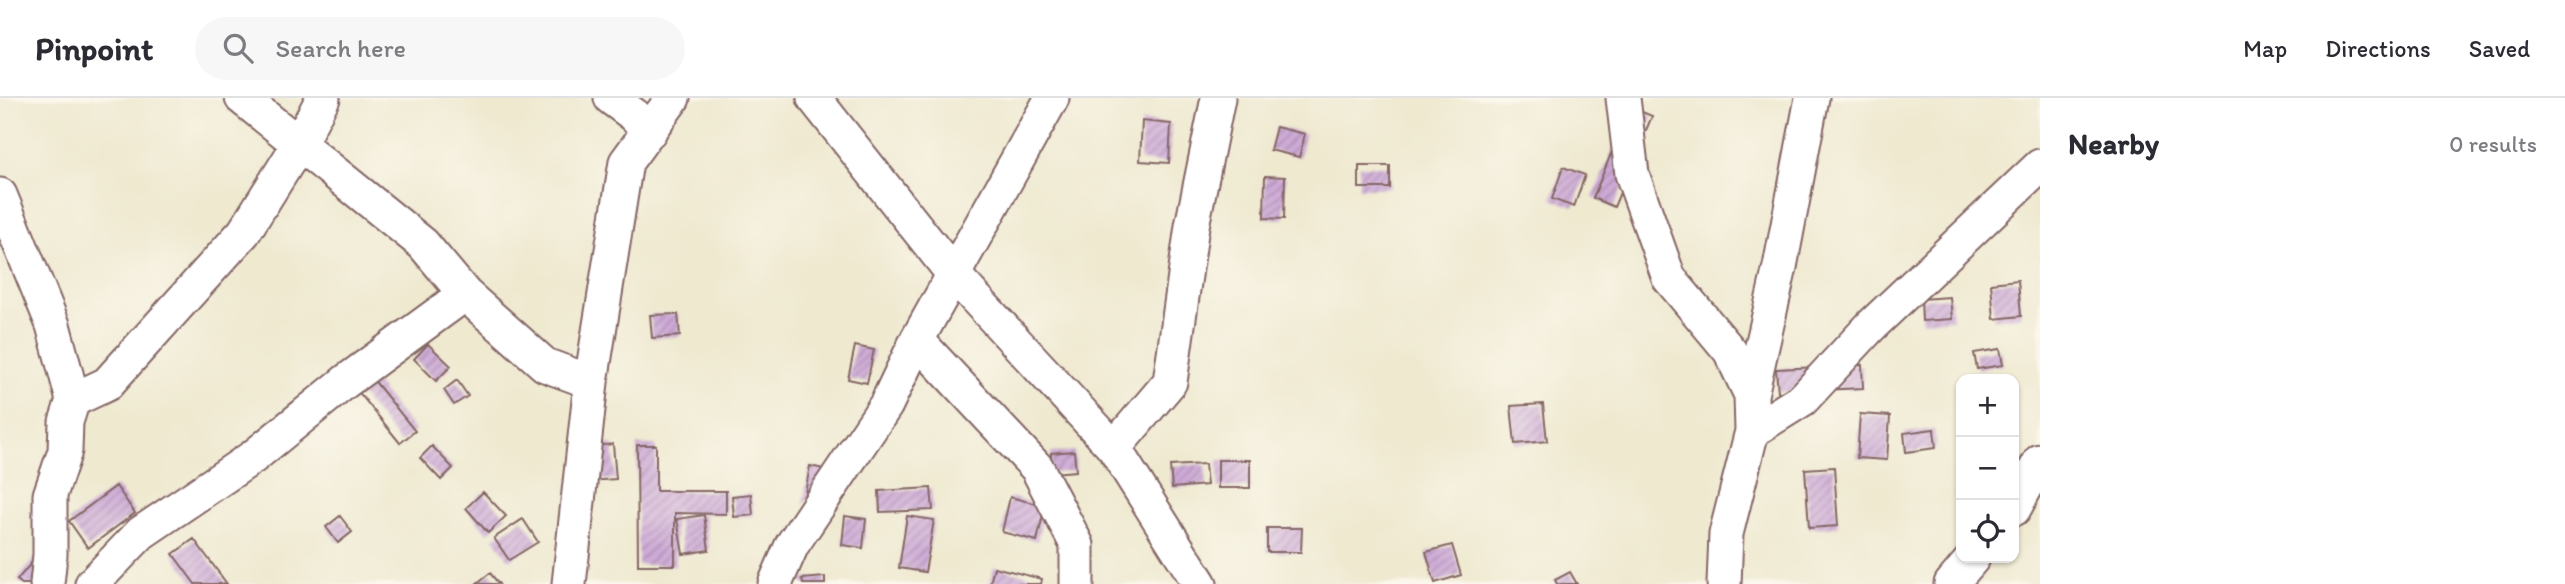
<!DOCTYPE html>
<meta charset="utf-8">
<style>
:root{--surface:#fff;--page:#f7f7f7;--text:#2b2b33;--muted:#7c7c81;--line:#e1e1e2}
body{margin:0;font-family:Itim,sans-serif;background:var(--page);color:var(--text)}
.controls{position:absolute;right:21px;bottom:21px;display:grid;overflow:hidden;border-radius:14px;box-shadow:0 2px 5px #0004}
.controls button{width:63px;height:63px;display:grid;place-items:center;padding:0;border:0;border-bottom:2px solid var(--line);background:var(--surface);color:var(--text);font:35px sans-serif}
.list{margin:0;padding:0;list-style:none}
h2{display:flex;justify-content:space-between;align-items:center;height:91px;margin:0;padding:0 28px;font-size:30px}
h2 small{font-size:23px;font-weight:400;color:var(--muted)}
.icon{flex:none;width:38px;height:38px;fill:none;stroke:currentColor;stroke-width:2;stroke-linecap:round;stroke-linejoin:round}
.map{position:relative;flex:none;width:2040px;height:486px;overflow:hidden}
header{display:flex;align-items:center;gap:42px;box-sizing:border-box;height:98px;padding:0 35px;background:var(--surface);border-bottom:2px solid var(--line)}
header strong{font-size:33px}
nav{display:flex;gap:38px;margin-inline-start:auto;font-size:24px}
.search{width:490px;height:63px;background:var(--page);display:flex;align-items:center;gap:18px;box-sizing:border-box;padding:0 24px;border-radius:38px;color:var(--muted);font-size:26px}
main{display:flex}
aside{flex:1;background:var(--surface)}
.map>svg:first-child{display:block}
.building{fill:url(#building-hatch)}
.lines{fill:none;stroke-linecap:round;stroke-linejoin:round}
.minor-casing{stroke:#846665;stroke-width:37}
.minor{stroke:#fff;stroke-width:33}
</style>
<header>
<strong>Pinpoint</strong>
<div class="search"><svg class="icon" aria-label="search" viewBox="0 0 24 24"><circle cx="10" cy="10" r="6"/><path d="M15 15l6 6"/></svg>Search here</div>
<nav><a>Map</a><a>Directions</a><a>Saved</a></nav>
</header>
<main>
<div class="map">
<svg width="2040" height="486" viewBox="0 0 2040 486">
<defs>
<pattern id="building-hatch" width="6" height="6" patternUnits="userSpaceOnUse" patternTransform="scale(1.75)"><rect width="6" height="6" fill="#ceabd7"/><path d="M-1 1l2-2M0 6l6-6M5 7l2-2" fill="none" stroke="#a98baf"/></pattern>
</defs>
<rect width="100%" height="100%" fill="#fbf7ec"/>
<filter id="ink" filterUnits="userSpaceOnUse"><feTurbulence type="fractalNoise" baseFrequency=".0143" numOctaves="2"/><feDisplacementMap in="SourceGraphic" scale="14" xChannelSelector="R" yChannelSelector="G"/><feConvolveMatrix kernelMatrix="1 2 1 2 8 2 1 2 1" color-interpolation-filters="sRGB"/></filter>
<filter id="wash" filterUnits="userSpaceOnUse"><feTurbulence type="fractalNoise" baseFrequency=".00686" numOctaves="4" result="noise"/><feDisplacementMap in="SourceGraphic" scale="28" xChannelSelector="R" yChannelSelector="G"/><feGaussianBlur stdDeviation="1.57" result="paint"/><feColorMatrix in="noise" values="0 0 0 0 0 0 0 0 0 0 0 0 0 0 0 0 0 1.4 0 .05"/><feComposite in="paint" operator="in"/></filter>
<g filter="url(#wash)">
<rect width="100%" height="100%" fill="#efe9d0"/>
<g id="blocks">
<!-- building -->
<path class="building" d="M1630 9 1652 18 1614 109 1593 100Z
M1142 23 1171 26 1169 65 1140 63Z
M1276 29 1305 36 1299 59 1270 52Z
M1359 68H1390V90H1359Z
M1563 69 1585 77 1574 109 1552 101Z
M1265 78 1285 79 1284 121 1264 120Z
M2018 182 2021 218 1994 221 1991 185Z
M1950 199 1952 221 1922 223 1921 201Z
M678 216 680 238 652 240 650 217Z
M428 246 451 268 436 283 414 261Z
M855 248 874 252 867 285 848 281Z
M2000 251 2003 267 1977 271 1974 255Z
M1862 267 1863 290 1778 294 1776 271Z
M372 280 415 333 400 345 357 292Z
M457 282 468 298 454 307 444 292Z
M1543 306 1547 343 1515 346 1511 308Z
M1860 316 1890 318 1887 362 1857 360Z
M1934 331 1936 350 1906 354 1904 335Z
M613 346 616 381 589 383 586 349Z
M637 347H656V393H726V416L675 415V467H638Z
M432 348 453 370 441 382 420 360Z
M1074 353 1076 373 1052 375 1051 355Z
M1218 362H1250V390H1218Z
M1205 366 1207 387 1172 390 1170 368Z
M810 368 837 374 803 406Z
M1834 369 1838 428 1809 430 1805 371Z
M116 388 135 415 88 450 69 423Z
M931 390 933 412 880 414 879 393Z
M483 394 506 418 488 435 466 410Z
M751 396 753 417 734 419 732 398Z
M1010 399 1045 408 1037 443 1002 434Z
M704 417 709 452 683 456 677 421Z
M340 418 352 434 338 445 326 429Z
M845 418 866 421 863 450 842 447Z
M907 418 934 422 925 474 899 470Z
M523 421 538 444 509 462 494 440Z
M1267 430H1302L1301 454H1267Z
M194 441 227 486H195L173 456Z
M1452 447 1461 477 1435 485 1426 454Z
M37 458 60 486H22L17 482Z
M994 469 1042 481 1041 486H990Z
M1570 474 1577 486H1557L1555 482Z
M490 475 499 486H476Z
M825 479V486H803L802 481Z"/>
</g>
</g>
<g filter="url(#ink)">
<use href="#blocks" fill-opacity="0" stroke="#846665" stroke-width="2"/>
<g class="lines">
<defs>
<path id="minor" d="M242 0 423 146 465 196 545 267 591 284
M611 0 634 17 650 33
M814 0 954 177 1114 350 1200 486
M1623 0 1632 76 1669 180 1730 253 1751 297
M0 97 53 227 73 302 66 324 65 353 50 397V457L47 486
M917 242 1037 370 1077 447V486
M73 302 107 286 244 134 299 46 323 0
M1752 333 1803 301 1871 228 2040 68
M1114 350 1170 284 1192 128 1218 0
M2014 411 2040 363
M92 486 141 435 253 359 345 284 465 196
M569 486 591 284 626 64 673 0
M775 486 792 447 886 307 917 242 1052 0
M1724 486 1726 436 1752 333 1751 297 1780 169 1812 0
M1951 486 1973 460"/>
</defs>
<!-- minor casing -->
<use href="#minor" class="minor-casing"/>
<!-- minor -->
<use href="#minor" class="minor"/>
</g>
</g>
</svg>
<div class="controls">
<button>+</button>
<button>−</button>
<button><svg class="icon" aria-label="locate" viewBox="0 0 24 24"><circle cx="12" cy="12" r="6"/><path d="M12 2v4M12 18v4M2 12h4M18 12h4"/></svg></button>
</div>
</div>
<aside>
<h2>Nearby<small>0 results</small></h2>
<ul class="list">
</ul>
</aside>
</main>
